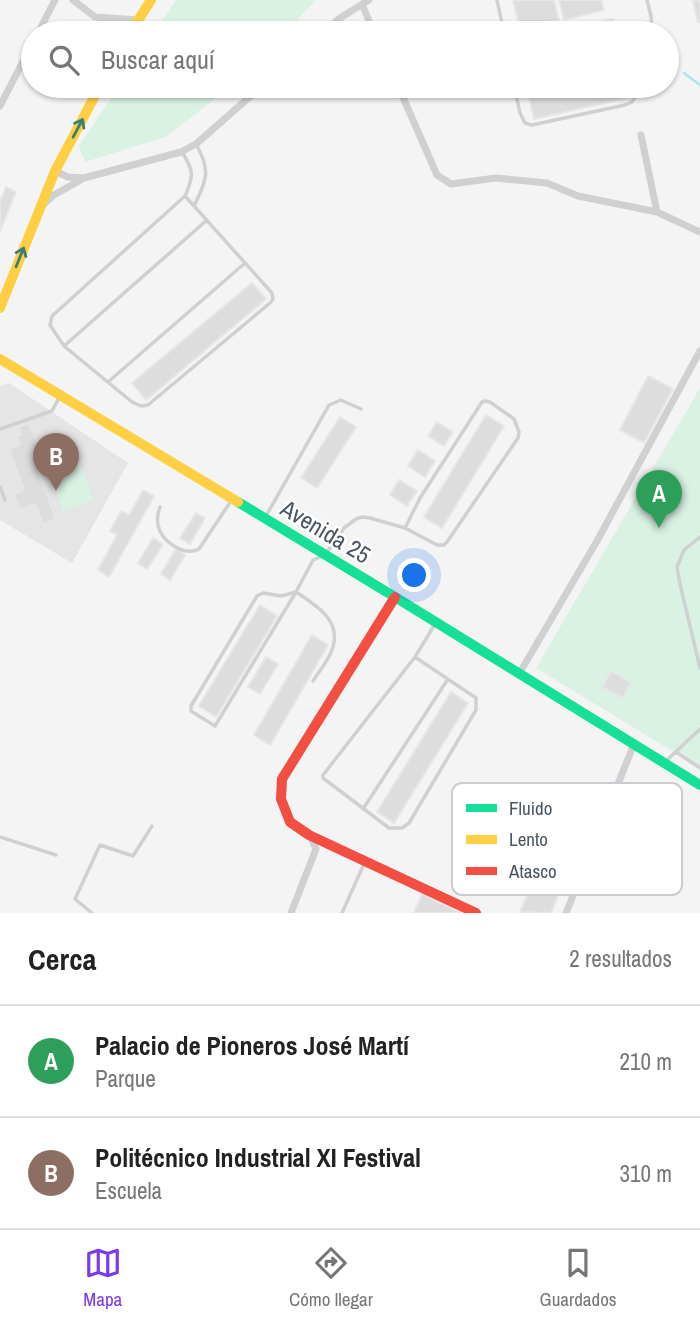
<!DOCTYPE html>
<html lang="es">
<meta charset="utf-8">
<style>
:root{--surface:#fff;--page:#f6f6f6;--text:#222;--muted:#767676;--line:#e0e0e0;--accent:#7c3aed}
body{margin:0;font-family:"Archivo Narrow",sans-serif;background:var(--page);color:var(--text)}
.you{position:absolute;left:415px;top:576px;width:24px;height:24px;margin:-18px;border:5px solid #fff;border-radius:50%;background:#1a73e8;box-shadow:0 0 0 10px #1a73e833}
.badge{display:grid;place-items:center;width:46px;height:46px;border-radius:50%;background:var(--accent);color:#fff;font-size:23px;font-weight:700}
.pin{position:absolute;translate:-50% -58px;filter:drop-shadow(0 2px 4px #0008)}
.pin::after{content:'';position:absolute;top:37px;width:24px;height:21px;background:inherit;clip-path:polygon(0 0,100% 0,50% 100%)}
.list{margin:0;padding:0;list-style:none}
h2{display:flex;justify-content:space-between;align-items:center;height:91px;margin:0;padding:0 28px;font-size:30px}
h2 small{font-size:23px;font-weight:400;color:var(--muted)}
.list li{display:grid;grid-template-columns:46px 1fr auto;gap:21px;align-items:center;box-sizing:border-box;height:112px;padding:0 28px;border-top:2px solid var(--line)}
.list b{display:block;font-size:26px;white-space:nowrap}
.list p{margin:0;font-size:23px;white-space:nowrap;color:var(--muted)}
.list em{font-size:23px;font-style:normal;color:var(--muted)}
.icon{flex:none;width:38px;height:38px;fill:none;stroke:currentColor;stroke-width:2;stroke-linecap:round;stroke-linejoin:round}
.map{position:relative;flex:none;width:700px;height:913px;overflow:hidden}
.search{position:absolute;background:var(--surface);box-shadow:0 2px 5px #0004;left:21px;right:21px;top:21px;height:77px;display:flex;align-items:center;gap:18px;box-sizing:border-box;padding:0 24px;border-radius:38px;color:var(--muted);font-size:26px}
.sheet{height:315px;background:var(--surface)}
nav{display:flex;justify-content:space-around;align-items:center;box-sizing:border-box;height:98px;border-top:2px solid var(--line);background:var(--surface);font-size:19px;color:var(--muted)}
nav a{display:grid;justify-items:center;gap:4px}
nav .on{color:var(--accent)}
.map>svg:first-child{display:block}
.education{fill:#e6e5e6}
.green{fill:#d9f2e3}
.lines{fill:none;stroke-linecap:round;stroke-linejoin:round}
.stream{stroke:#aee2f0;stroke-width:2.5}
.building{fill:#ddddde;stroke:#e5e6e7;stroke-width:2}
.lane{stroke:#ced0d2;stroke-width:3.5}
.street{stroke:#ced0d2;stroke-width:7}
.fast{stroke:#16e098;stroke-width:10}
.slow{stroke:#ffcf43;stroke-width:10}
.jam{stroke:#f24e42;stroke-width:10}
.oneway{stroke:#3a7f72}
.labels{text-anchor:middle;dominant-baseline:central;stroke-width:5;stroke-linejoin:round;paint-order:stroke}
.street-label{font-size:24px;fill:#4a5661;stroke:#fff}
.key{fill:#fff;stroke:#c9ccd0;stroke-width:2}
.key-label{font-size:19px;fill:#4a5661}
</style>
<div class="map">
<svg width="700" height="913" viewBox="0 0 700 913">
<rect width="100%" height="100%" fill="#f4f4f4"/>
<!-- education -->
<path class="education" d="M9 383 128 463 72 563 0 520V386Z"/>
<!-- green -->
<path class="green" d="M176 0H316L284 33H154Z
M119 86H232L165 137 85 162 79 146Z
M700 388V768L536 668Z
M78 459 93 500 63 511 49 470Z"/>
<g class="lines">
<!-- stream -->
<path class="stream" d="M684 73 700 85"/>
</g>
<!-- building -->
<path class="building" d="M513 0H554L559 20 520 29Z
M559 0H601L604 10 564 20Z
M700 0V22H698L693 1Z
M613 19 617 33H550Z
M526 86H550V88L528 93Z
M560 86H629L632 97 534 119 528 93Z
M6 187 16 192 0 231V202Z
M252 283 266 299 146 400 132 383Z
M648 376 673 389 644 443 620 430Z
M486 415 504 426 442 528 424 517Z
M340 417 356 427 317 488 301 478Z
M437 422 453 432 444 446 428 436Z
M29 423 46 468 38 471 56 519 43 524 35 504 20 510 14 494 24 490 9 449 20 445 17 436 21 435 18 427Z
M418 450 435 461 425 477 408 466Z
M399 480 417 491 407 506 390 495Z
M143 490 154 496 109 577 98 570 117 535 110 531 121 511 129 515Z
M196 513 205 518 190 544 180 538Z
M153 538 163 544 147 569 138 563Z
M176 549 185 555 170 580 161 574Z
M260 605 277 616 216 717 199 706Z
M312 635 328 645 270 745 254 735Z
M266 657 278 664 260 694 248 687Z
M611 671 631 683 623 698 602 687Z
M451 692 468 703 394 823 377 812Z
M532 884 558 895 551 913 520 912Z
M422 894 461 913H414Z"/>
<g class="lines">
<!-- lane -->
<path class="lane" d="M497 0 504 33
M647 0 651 16 652 33
M514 86 520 113 525 123 532 125 625 105 632 102 641 86
M182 152C194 171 194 176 185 196L52 316 50 325 64 346 132 402 141 406 148 405 270 303 273 299 272 293 185 196
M194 206C207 180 211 170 196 144
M64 346 207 220
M108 382 245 263
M0 429 52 411 59 398
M0 487 5 500
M160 507C158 512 157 519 158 525 161 541 184 557 199 549L231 501
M266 516 329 405 341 400 361 409
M700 537 684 550 677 567 680 584 700 668
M415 657 476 698V710L409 823 402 828H389L323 778V775L415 657 435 624
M313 681C319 671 330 659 333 647 341 619 315 605 296 592L215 726 191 711V706L257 596 263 593 281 596 296 592 313 560 325 555 344 528 356 519 362 517 370 518 405 528 437 545H444L447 542 518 438 519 432 514 419 490 402 485 401 482 402 420 498 405 528
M676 752 700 768
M666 761 700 729
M363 809 448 679
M0 837 56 855
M92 913 75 899 100 845 133 856 152 826
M342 913 364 864"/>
<!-- street -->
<path class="street" d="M73 0 95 17 138 20
M362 4 374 33
M38 33 55 0
M322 33 340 18 369 0
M398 86 437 175 451 184 496 178 547 183 578 196 657 212 700 232
M0 106 33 42
M641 135 657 212
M55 171 68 177 84 178
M43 205 54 195 84 178 181 152 196 144 262 86
M519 674 597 541 700 351
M291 913 316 849 310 836
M566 913 634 744"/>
<!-- fast -->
<path class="fast" d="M238 502 395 597 700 785"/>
<!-- slow -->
<path class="slow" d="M130 33 151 0
M0 308 55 171 100 86
M0 359 238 502"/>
<!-- jam -->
<path class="jam" d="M395 597 282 779 281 799 290 822 309 835 476 913"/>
</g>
<!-- one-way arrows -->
<defs><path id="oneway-shaft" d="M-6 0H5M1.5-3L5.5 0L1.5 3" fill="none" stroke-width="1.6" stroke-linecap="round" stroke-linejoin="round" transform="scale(1.75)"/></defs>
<g class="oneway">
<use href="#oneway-shaft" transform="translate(78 128) rotate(-62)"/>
<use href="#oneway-shaft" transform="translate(20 257) rotate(-68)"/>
</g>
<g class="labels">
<!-- street labels -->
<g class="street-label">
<text transform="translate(326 531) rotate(31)">Avenida 25</text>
</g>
</g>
<!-- legend -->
<rect x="452" y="783" width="230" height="112" rx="10" class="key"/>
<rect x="466" y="804" width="31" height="8" fill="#16e098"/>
<rect x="466" y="835" width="31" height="9" fill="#ffcf43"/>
<rect x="466" y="867" width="31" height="8" fill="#f24e42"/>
<g class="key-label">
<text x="509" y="815">Fluido</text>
<text x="509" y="846">Lento</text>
<text x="509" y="878">Atasco</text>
</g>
</svg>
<div class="you"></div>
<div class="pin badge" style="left:659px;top:528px;background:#2e9e5b">A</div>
<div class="pin badge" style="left:56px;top:491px;background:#8d6e63">B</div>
<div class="search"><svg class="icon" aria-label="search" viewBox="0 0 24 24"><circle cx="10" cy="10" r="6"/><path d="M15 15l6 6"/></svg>Buscar aquí</div>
</div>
<section class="sheet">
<h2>Cerca<small>2 resultados</small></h2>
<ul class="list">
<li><span class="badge" style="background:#2e9e5b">A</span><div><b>Palacio de Pioneros José Martí</b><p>Parque</p></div><em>210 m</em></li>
<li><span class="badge" style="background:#8d6e63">B</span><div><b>Politécnico Industrial XI Festival</b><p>Escuela</p></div><em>310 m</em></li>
</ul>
</section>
<nav>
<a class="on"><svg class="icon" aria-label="map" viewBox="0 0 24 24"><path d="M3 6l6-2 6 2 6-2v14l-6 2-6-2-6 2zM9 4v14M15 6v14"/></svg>Mapa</a>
<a><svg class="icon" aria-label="directions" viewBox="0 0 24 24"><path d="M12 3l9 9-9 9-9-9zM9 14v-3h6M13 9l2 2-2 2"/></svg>Cómo llegar</a>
<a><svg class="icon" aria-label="saved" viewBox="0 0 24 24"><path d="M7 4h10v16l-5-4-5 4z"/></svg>Guardados</a>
</nav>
